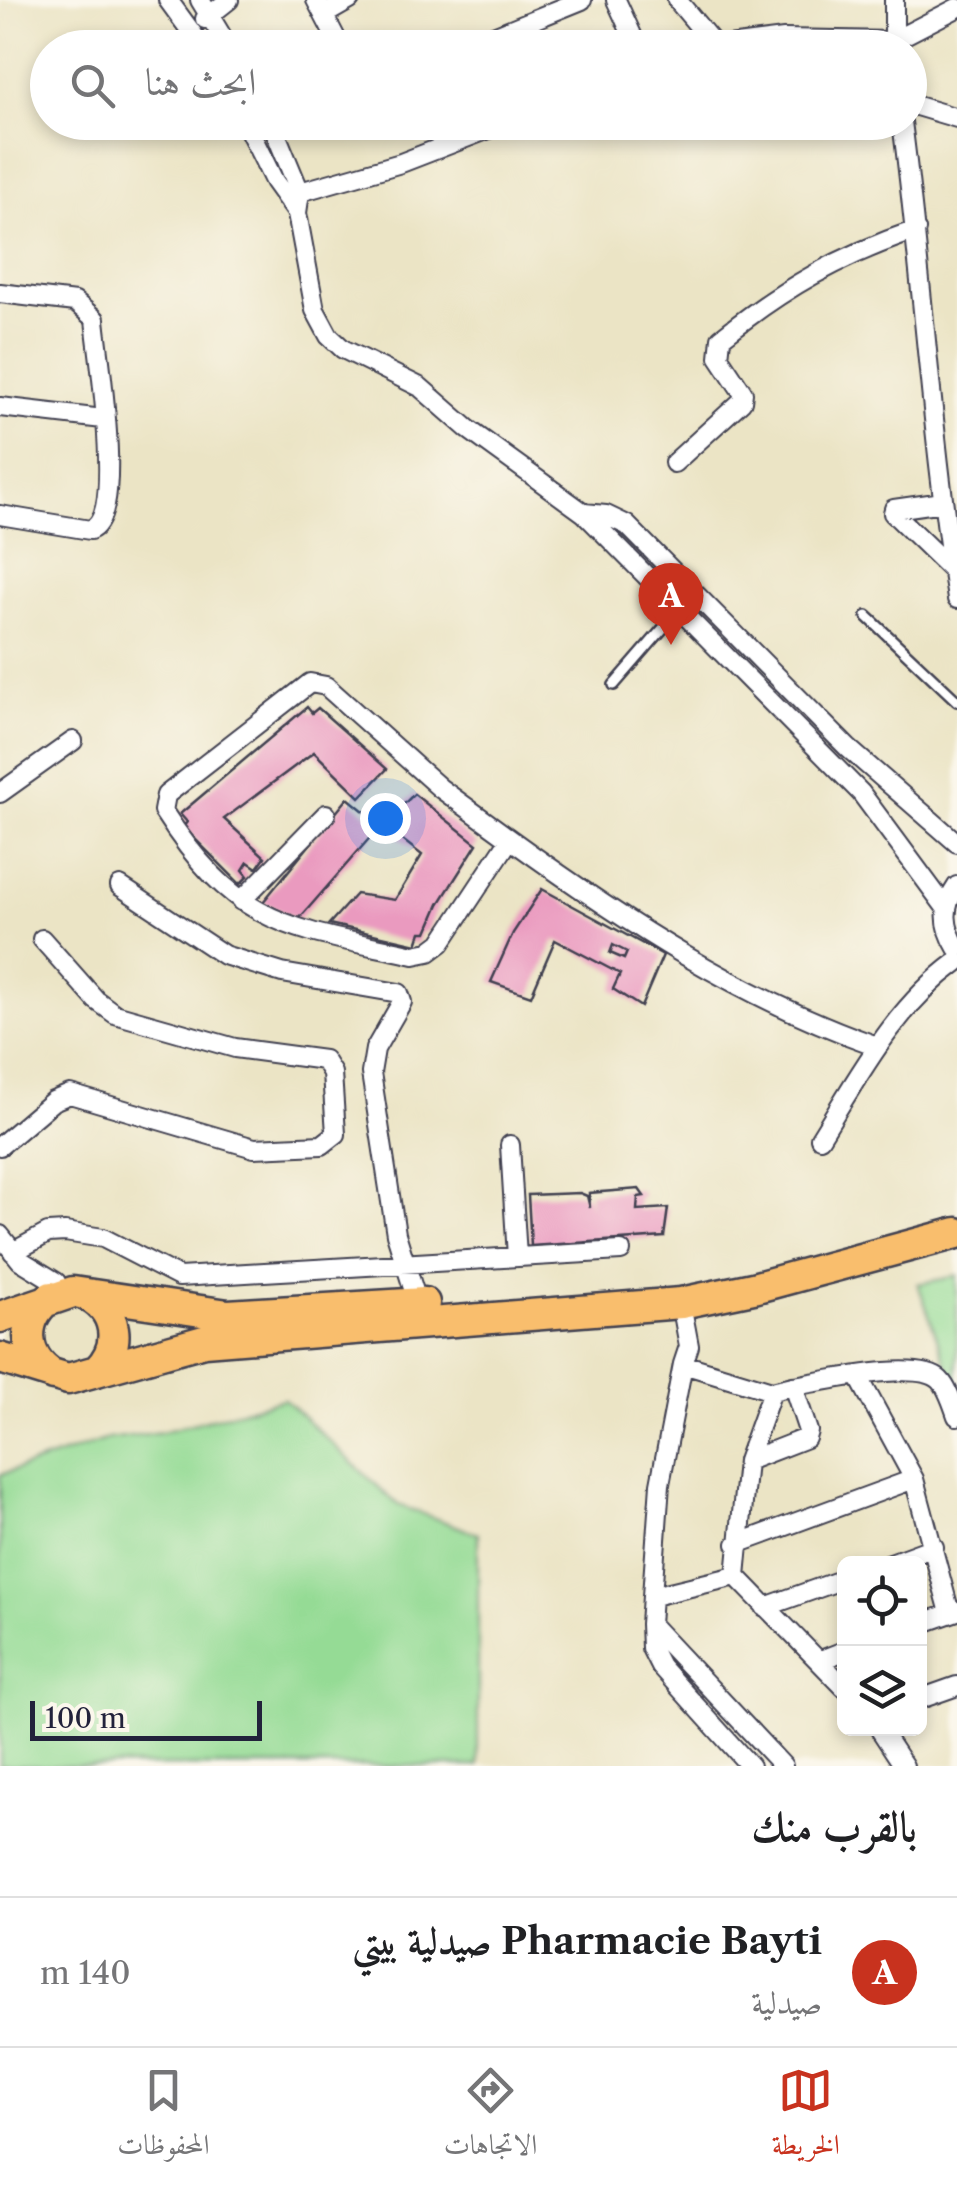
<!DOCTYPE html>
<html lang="ar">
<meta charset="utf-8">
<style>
:root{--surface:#fff;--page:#f2f2f2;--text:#202124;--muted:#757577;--line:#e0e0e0;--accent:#c8321e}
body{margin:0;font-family:"Libre Caslon Text",Amiri,serif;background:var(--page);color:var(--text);direction:rtl}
.controls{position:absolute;right:30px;bottom:30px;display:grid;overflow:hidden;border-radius:15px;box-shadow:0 5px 15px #0003}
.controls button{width:90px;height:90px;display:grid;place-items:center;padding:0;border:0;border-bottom:2px solid var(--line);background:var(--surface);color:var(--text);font:50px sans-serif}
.scale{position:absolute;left:30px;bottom:25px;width:232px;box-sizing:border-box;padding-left:10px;border:5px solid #22223b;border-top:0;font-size:28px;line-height:35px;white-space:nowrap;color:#22223b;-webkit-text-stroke:8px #fbf7ec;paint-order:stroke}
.you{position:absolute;left:385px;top:818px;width:35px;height:35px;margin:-25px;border:8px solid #fff;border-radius:50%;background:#1a73e8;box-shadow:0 0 0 15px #1a73e833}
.badge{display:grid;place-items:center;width:65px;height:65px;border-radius:50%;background:var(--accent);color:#fff;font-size:32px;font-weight:700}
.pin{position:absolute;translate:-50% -82px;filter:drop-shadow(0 2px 5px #0008)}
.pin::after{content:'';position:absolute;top:52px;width:35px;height:30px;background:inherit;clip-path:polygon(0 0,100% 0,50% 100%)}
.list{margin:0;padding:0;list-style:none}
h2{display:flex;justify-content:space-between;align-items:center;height:130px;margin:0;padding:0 40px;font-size:42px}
h2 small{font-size:32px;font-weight:400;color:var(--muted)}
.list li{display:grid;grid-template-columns:65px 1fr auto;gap:30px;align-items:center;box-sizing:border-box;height:150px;padding:0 40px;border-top:2px solid var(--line)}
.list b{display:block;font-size:38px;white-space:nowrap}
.list p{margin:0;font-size:32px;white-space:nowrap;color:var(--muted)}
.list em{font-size:32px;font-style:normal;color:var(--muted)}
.icon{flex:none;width:55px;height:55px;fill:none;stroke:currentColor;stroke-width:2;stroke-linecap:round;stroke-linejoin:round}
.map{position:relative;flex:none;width:957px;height:1766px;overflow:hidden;direction:ltr}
.search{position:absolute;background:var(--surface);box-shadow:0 5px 15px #0003;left:30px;right:30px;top:30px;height:110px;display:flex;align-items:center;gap:25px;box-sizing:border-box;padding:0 35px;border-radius:55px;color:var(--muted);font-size:38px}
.sheet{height:280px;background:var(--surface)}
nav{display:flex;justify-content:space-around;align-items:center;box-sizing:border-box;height:140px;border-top:2px solid var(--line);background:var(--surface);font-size:28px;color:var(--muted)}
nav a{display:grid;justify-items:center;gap:5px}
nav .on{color:var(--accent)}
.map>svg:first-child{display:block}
.green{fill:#95db95;stroke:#5c7e68;stroke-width:2.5}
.building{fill:#ea9abf;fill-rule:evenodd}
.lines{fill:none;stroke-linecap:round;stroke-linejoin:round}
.lane-casing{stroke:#403f50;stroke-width:14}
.street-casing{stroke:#403f50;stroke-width:22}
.primary-casing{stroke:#403f50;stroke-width:35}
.lane{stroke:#fff;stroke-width:9}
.street{stroke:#fff;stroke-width:18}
.primary{stroke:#f9be6d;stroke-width:30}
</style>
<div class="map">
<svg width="957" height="1766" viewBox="0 0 957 1766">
<rect width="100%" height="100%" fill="#fbf7ec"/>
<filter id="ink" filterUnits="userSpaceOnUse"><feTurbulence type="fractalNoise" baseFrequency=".01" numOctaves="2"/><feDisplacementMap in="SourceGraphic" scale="20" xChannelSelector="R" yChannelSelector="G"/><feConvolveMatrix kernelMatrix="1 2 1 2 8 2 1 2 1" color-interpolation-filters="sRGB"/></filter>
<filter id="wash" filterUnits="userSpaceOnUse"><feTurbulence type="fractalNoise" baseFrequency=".0048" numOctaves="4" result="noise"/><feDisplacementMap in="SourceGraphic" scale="40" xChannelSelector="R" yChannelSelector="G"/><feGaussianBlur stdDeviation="2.25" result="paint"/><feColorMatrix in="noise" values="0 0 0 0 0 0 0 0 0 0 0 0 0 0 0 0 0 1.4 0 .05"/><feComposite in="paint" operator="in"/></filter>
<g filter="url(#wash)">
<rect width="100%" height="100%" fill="#ebe4c5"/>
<!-- green -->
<path class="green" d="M957 1276V1395L918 1284Z
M284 1399 398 1505 478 1534V1766H0V1475L108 1439 162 1432Z"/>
<g id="blocks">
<!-- building -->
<path class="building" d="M307 707 312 713 318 708 387 769 360 797 314 752 224 819 265 857 257 868 248 862 243 870 248 876 240 884 183 827 187 822 180 814Z
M414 794 477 844 439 904 427 932H421L417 944 329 924 356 894 395 900 422 855 391 831 395 825 390 818Z
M348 798 381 825 298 920 263 902Z
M542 889 663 955 641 1007 613 989 620 974 555 940 531 996 491 982 513 933ZM613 945 627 952 624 959 610 953Z
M639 1189 644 1196 638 1197 637 1210 668 1208 664 1237 531 1246 528 1195 580 1193 587 1196 590 1208 589 1193Z"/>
</g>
</g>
<g filter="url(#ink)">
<use href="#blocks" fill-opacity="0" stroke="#403f50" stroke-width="2.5"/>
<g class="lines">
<defs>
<path id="lane" d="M867 616 957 701
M614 685 679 610"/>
<path id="street" d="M168 0 203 48
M200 0 229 48
M316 0 341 48
M616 0 638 48
M677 0 717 48
M324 15 350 0
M205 19 229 0
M894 47V0
M464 48 582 0
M712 48 784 39 893 41 957 8
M910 104 957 118
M245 122 274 181 297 213
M271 122 300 192 297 213 315 310 329 336 343 349 420 387 468 429 584 513 861 793 946 908
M902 122C923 281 932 441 957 599
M300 192 401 163 507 122
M0 293 75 302 95 319C98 355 126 516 90 530L0 515
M0 407 103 419
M674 463 742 401 743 393 719 357 721 338C785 287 838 257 916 230
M943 502 894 509 893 513 952 570
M584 513 606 515 627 525 848 748 957 843
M310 683 326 686 440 788 510 839 441 943 429 952 414 955C290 928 238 928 163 811L166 795Z
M0 793 73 741
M510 839C626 923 741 998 877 1046
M120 886 224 955 282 973 399 993 402 1002 375 1049 371 1073 396 1234 418 1304
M957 886C942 907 944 927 957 948
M241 901 326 814
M820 1138C860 1074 895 1007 957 962
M510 1145 517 1257
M0 1146 53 1101 70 1094 254 1148 322 1145 336 1134 332 1073 324 1060 235 1048 115 1014 96 1000 42 939
M0 1235 20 1260 56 1282 61 1294
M13 1252 48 1233 65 1232 103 1238 179 1277 621 1251
M681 1303 689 1346 683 1364
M858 1376 914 1479 950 1613
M793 1386 772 1391 747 1461 736 1576 844 1687
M772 1391 683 1364 660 1484 650 1624 783 1766
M747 1461 806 1438 808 1431 793 1386C822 1382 918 1359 940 1380 948 1388 953 1405 957 1416
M737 1544 914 1479
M888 1564 934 1547
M653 1596 736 1576
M765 1607 844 1579
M650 1624 651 1648 660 1666 750 1766
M920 1624 957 1611
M821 1660 844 1651
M920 1699 957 1686
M879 1728 904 1766"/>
<path id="primary" d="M84 1294C118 1309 123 1346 97 1371
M51 1297C21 1318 22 1356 53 1375
M0 1317 73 1292 228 1315 424 1303
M0 1358 68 1379 204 1341 681 1303 753 1288 957 1233"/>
</defs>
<!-- lane casing -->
<use href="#lane" class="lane-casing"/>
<!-- street casing -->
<use href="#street" class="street-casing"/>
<!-- primary casing -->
<use href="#primary" class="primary-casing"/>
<!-- lane -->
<use href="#lane" class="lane"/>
<!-- street -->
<use href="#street" class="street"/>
<!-- primary -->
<use href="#primary" class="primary"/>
</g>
</g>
</svg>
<div class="controls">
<button><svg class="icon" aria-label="locate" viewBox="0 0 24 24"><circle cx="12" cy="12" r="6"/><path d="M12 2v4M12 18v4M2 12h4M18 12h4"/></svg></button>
<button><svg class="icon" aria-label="layers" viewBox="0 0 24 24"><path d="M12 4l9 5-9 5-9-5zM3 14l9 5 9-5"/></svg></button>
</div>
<div class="scale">100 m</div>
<div class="you"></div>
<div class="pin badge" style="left:671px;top:645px">A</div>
<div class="search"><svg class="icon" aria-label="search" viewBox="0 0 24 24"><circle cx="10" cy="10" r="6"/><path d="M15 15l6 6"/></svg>ابحث هنا</div>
</div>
<section class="sheet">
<h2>بالقرب منك<small></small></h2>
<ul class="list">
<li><span class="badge">A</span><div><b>Pharmacie Bayti صيدلية بيتي</b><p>صيدلية</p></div><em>140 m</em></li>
</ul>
</section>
<nav>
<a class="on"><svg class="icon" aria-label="map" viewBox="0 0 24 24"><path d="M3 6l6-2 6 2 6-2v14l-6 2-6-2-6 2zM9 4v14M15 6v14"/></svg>الخريطة</a>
<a><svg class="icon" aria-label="directions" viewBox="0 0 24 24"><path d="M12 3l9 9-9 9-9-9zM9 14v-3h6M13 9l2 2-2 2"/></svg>الاتجاهات</a>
<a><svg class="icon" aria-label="saved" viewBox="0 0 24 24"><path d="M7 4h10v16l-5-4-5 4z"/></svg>المحفوظات</a>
</nav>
